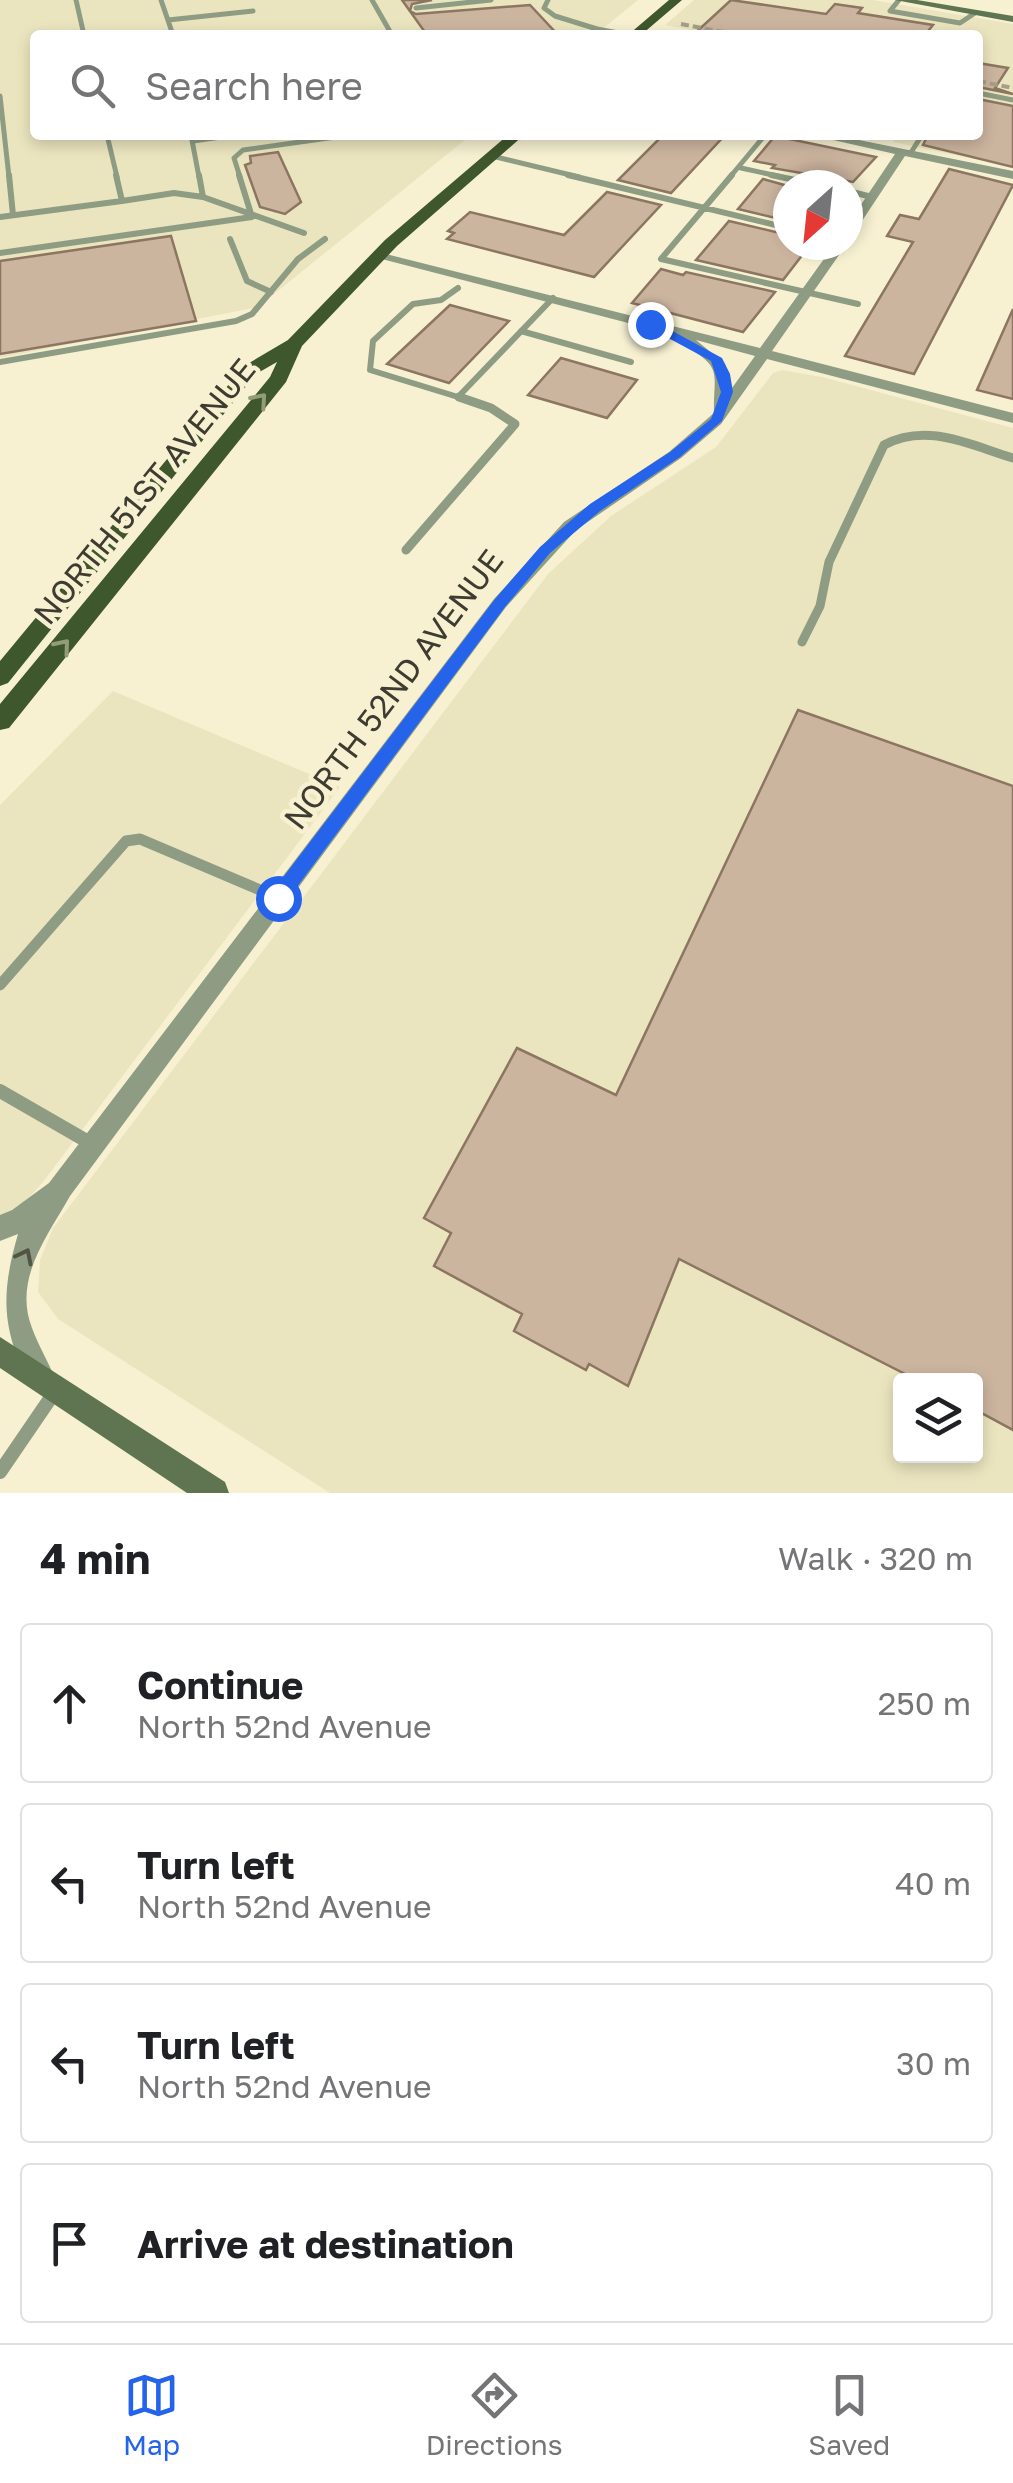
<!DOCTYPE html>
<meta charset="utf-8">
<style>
:root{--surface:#fff;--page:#f6f6f6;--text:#202124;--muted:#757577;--line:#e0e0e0;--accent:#2563eb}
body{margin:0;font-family:"Golos Text",sans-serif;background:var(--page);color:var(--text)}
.controls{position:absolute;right:30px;bottom:30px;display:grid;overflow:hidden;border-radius:10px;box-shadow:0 5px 15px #0003}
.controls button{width:90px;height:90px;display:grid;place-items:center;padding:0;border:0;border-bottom:2px solid var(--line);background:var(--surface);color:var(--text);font:50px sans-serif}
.compass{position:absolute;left:773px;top:170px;width:90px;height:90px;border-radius:50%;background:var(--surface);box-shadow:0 5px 15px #0003;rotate:207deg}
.stop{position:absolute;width:30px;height:30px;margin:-22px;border:8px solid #2563eb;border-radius:50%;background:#fff}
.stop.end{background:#2563eb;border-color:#fff;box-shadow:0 2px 10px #0008}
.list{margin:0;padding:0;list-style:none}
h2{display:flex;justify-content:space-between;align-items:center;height:130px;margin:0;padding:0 40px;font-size:42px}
h2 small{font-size:32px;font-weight:400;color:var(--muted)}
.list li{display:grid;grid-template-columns:65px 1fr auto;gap:30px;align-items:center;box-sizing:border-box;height:160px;margin:0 20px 20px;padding:0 20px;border:2px solid var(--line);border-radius:10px}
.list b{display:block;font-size:38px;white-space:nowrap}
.list p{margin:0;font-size:32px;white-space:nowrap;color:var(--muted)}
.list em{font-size:32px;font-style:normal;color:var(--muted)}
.icon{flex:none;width:55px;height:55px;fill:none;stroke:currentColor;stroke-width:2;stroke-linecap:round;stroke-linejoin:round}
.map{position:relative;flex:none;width:1013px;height:1493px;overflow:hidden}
.search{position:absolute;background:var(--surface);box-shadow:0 5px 15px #0003;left:30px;right:30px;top:30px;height:110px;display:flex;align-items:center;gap:25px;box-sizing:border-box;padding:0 35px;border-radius:10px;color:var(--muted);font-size:38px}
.sheet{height:850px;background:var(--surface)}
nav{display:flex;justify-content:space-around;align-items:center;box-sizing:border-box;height:140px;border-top:2px solid var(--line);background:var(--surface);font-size:28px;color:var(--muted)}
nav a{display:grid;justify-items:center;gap:5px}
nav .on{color:var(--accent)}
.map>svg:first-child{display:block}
.built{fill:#ebe5bf;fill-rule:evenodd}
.building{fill:#ccb59f;stroke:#8c7661;stroke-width:2.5}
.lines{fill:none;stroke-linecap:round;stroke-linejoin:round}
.lane-far4{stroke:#8e9c84;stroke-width:5}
.lane-far3{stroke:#8e9c84;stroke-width:6}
.lane-far2{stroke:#8e9c84;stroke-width:9}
.lane-far1{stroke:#8e9c84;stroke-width:11}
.lane{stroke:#8e9c84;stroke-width:14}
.street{fill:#8e9c84;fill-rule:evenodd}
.secondary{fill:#5f7451;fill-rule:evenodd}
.primary{fill:#3f572c;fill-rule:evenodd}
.rail{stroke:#a39f89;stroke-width:4;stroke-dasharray:8 4;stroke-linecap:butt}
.oneway{stroke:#929c77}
.oneway2{stroke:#525445}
.route{fill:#2563eb}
.labels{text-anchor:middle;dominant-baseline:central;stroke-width:9;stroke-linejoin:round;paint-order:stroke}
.street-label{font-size:32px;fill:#3e3c30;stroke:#f7f1d2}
</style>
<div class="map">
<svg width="1013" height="1493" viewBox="0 0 1013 1493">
<rect width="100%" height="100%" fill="#f7f1d2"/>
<!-- built -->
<path class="built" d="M0 0H638L595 35H35V135H471L258 307 0 358Z
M694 0H873L1013 24V167L893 142 898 135H978V35H716L665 25Z
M782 370 822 377 1013 428V1493H330L58 1319 38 1292 40 1260 53 1228 548 574 611 516 716 447 773 373ZM900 1380H976V1456H900Z
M113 691 340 787 43 1182 26 1201 0 1216V805Z"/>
<!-- building -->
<path class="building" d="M402 0H432L412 4 410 11 416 14 530 5 558 35H427Z
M731 0 826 14 835 4 862 8 858 13 933 25 925 35H693Z
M978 63 1008 68 995 88 1013 94 978 87Z
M978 99 1013 106V167L923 145 928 135H978Z
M663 135H725L671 193 618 180Z
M775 136 876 157 853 182 772 168 775 165 754 161Z
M278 152 301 202 285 214 260 207 245 165 251 163 250 156Z
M949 169 1013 185 914 374 845 356 913 242 887 236 900 215 919 219Z
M763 179 788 186V221L738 209Z
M607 192 661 205 594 277 447 239 454 233 448 231 470 212 564 235Z
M729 221 788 235V245H810L783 280 696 260Z
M171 236 196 321 0 354V261Z
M661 269 683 275 686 272 775 292 743 332 632 303Z
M450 305 509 321 449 383 387 364Z
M1013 309V399L977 390Z
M561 358 637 380 607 418 528 395Z
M798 710 1013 786V1430L976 1410V1380H917L679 1259 628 1386 589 1364 586 1370 514 1331 522 1314 434 1266 451 1233 424 1218 517 1048 616 1095Z"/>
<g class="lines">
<!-- lane-far4 -->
<path class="lane-far4" d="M76 0 84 35
M161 0 173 35
M372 0 392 35
M548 0 544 8 555 16 597 29
M899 0 890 11 960 23 975 13
M416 8 491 0
M168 20 253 11
M590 35 597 29 629 35
M978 93 1013 100
M0 96 9 177
M107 135 117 177
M191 135 199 177
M193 141 235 135
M910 154 922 135
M492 156 579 177
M741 168 782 177
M240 177 234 158 243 150 350 135
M730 177 765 135"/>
<!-- lane-far3 -->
<path class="lane-far3" d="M9 175 13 215
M199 175 203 197 304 233
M239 175 252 217
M568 175 788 228
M732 175 661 259 858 304
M771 175 819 185
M848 191 872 197
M122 201 174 193 203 197
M0 217 122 201 116 175
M230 239 247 281 271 292
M0 253 252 217
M458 288 441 300 413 304 373 341 370 370 458 397
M521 331 631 362
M0 362 236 321 252 314 298 259 325 239
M467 400 458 397 553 298"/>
<!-- lane-far2 -->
<path class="lane-far2" d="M406 550 515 424 491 408 459 397
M802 642 820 606 829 562 884 445C927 422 970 445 1013 458"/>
<!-- lane-far1 -->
<path class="lane-far1" d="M0 985 126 841 140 839 279 898"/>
<!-- lane -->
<path class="lane" d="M0 1091 92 1144
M0 1472 56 1390"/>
<!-- street -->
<path class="street" d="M811 135H834L1013 171V179L905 156 852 236 848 237V224L895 154Z
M834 245H846L772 351 1013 413V423L767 359 721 424 681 458 576 530 506 607 70 1196C47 1237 13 1279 32 1328 38 1345 48 1361 55 1378L51 1388 41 1392 31 1388C2 1330 0 1296 18 1234L0 1241V1215L12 1210 49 1183 494 599 564 522 669 452 714 413C713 371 725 368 680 343L678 340 682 337 374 257V251L760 348ZM696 340 755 356 732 388 725 364Z"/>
<!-- secondary -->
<path class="secondary" d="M895 0H917L1013 16V22Z
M0 1337 225 1482 229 1493H187L0 1368Z"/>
<!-- primary -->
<path class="primary" d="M669 0H682L641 35H628Z
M508 135H524L397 246 302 346 286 382 9 728 0 730V704L270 377 277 362 256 374 8 683 0 686V661L244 366 288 340 385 240Z"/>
<!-- rail -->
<path class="rail" d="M681 24 740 35
M978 81 1013 88"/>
</g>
<!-- one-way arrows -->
<defs><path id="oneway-chevron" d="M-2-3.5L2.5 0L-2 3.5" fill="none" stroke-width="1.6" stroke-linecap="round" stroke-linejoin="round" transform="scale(2.5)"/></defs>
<g class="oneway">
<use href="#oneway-chevron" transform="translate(260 400) rotate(-49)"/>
<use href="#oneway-chevron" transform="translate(63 646) rotate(-50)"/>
</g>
<use class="oneway2" href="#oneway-chevron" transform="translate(25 1256) rotate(-63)"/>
<!-- route -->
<path class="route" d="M646 321H654L722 358 730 374 733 392 722 421 680 457 600 511 550 553 505 607 285 903H272V892L495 599 540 547 590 504 670 452 711 419 721 392 711 361 646 326Z"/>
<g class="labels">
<!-- street labels -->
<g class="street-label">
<text transform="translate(144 491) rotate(-51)">NORTH 51ST AVENUE</text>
<text transform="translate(393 689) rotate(-53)">NORTH 52ND AVENUE</text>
</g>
</g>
</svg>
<div class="controls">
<button><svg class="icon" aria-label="layers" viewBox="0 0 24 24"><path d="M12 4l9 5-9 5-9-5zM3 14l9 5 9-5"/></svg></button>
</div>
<svg class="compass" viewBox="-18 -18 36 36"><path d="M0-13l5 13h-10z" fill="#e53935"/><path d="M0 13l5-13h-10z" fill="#757577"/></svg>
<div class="stop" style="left:278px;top:898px"></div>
<div class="stop end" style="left:650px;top:324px"></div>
<div class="search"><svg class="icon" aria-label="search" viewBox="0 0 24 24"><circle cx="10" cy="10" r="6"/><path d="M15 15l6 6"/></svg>Search here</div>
</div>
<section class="sheet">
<h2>4 min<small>Walk · 320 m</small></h2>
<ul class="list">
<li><svg class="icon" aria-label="ahead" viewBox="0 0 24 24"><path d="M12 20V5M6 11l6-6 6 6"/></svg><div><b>Continue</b><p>North 52nd Avenue</p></div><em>250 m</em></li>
<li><svg class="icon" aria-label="left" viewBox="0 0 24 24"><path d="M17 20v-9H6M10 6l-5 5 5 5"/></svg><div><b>Turn left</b><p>North 52nd Avenue</p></div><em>40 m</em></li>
<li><svg class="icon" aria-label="left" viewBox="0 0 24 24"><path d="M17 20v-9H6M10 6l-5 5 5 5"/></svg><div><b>Turn left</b><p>North 52nd Avenue</p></div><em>30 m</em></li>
<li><svg class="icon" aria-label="arrive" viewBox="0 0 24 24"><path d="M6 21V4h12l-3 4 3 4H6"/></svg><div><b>Arrive at destination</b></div></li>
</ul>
</section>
<nav>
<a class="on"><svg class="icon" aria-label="map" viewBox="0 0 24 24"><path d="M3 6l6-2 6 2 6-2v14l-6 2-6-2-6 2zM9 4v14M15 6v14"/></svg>Map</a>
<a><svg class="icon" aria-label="directions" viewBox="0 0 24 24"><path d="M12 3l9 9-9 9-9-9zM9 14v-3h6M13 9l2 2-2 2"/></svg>Directions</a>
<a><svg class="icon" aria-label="saved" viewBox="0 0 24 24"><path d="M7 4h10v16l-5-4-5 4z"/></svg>Saved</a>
</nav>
